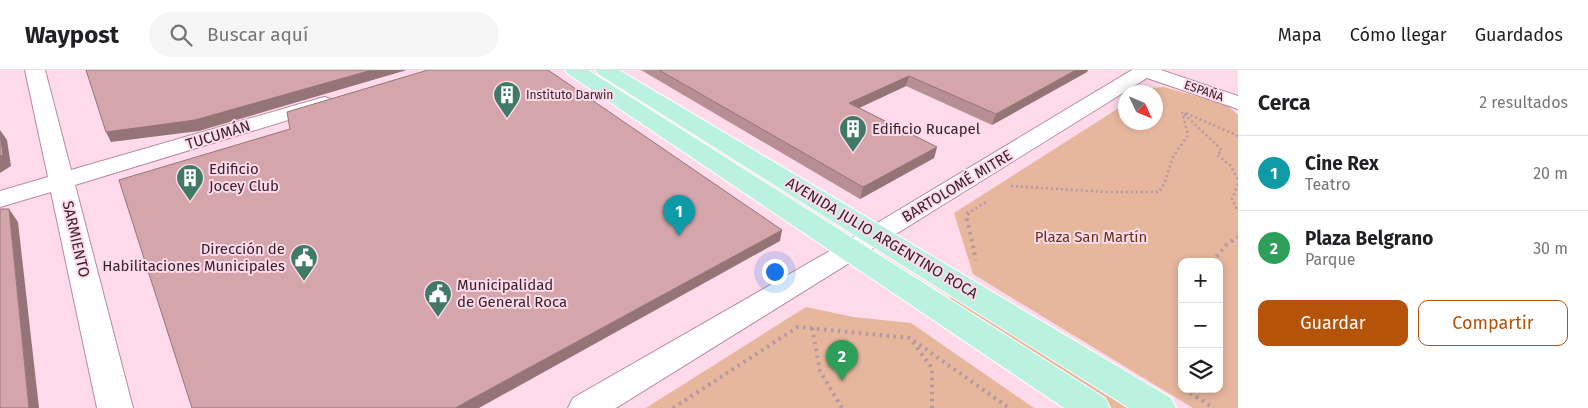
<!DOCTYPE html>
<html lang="es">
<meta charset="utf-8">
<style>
:root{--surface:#fff;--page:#f6f6f6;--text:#202124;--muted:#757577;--line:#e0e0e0;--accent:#b45309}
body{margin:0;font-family:"Fira Sans",sans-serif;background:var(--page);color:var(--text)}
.controls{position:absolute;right:15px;bottom:15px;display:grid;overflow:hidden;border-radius:10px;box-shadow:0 2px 8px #0003}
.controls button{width:45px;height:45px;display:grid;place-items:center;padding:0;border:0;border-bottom:1px solid var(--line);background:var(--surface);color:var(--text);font:25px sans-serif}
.compass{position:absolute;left:1118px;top:15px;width:45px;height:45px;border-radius:50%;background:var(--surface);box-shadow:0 2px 8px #0003;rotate:134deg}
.you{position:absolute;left:774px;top:201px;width:18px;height:18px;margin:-12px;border:4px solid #fff;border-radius:50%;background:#1a73e8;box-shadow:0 0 0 8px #1a73e833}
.badge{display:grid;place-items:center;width:32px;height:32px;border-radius:50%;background:var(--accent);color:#fff;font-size:16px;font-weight:700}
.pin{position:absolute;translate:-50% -41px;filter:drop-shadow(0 1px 2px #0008)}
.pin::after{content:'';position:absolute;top:26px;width:18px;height:15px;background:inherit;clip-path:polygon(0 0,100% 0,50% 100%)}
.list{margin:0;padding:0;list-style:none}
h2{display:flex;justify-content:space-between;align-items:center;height:65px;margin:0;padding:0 20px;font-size:21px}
h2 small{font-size:16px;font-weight:400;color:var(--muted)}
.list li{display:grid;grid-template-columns:32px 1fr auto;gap:15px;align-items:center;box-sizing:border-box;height:75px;padding:0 20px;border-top:1px solid var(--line)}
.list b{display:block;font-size:19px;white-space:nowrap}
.list p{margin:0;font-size:16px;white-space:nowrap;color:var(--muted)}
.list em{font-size:16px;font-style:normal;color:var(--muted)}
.actions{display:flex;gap:10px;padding:15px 20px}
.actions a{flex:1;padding:11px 0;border:1px solid var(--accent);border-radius:10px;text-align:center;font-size:18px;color:var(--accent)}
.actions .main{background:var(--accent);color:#fff}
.icon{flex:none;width:28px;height:28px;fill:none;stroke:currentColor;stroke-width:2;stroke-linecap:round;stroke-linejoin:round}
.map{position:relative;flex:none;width:1238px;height:338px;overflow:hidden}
header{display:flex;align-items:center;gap:30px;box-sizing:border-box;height:70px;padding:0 25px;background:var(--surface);border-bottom:1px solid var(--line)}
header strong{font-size:24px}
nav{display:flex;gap:28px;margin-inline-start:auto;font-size:18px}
.search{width:350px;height:45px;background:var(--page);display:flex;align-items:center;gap:12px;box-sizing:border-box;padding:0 18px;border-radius:28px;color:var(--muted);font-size:19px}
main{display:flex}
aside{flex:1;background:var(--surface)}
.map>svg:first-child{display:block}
.green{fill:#e6b69d;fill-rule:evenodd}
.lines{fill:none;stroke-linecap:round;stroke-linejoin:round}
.minor-casing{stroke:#b68b9f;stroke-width:2}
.major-casing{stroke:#fff;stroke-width:2}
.path-far1{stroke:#b598a5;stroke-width:2.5;stroke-dasharray:2 3;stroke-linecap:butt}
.path{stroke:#b598a5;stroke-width:4;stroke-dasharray:2.5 4.5;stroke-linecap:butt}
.minor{fill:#fff;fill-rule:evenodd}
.major{fill:#baf2df;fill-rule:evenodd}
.wall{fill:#b78e94}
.shaded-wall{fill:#957478}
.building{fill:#d5a5ac;stroke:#957478}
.labels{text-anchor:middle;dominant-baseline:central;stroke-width:4;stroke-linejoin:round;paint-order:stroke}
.far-street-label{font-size:12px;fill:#35242c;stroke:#ffdaea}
.far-poi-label{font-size:12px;fill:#35242c;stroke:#ffdaea;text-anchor:start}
.poi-label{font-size:15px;fill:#35242c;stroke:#ffdaea;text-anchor:start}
.street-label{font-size:15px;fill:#35242c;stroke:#ffdaea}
.park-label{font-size:15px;fill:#643317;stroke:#ffdaea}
</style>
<header>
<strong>Waypost</strong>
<div class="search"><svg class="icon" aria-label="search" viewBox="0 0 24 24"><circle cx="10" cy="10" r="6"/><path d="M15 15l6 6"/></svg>Buscar aquí</div>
<nav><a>Mapa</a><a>Cómo llegar</a><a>Guardados</a></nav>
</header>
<main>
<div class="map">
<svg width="1238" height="338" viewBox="0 0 1238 338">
<rect width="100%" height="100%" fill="#ffdaea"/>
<!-- green -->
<path class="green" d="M1164 17 1227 35 1238 45V338H1193L973 204 954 143 1125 34 1126 52H1156V22H1143L1150 18ZM1182 192H1219V319H1182Z
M955 227 1132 338H1111L947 233 948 228Z
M806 237 853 247 911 253 1034 338H646Z"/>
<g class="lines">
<defs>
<path id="minor" d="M25 0H45L71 100 317 29 324 27 331 29 335 33 331 37 75 115 133 338H97L51 122 0 137V121L48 107Z
M1132 0H1161L1238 26V39L1147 8 616 338H568L573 328 842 174Z"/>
<path id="major" d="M565 0H588L1105 328 1110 338H1064L568 4Z
M595 0H619L1171 328 1176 338H1129L598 4Z"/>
</defs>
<!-- minor casing -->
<use href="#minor" class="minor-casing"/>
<!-- major casing -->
<use href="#major" class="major-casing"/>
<!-- path-far1 -->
<path class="path-far1" d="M1186 43 1238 66
M1184 44 1222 80 1217 85 1230 95 1238 110
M1238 114 1232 129 1238 141
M1011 116 1105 122H1159L1164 114 1173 87 1188 65 1182 42
M967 144 986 132"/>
<!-- path -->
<path class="path" d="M969 143 966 145 976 190
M1212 192 1227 174 1238 167
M812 258 820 301 842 338
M913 272 932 298V338
M1190 323 1214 338
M673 338 798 257 910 268 1009 338"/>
<!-- minor -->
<use href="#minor" class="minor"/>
<!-- major -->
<use href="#major" class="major"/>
</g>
<!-- wall -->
<path class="wall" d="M641 0H1088L1087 2 992 55 906 16 859 38 937 77 934 88 860 129Z"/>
<!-- shaded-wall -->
<path class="shaded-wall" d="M372 0H407L199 61 111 72 106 62Z
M1076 0H1088L1087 2 992 55 996 44Z
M909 6 906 16 846 44 849 33Z
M0 60 7 70 11 96 0 103Z
M937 77 934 88 860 129 863 117Z
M9 139 18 152 39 338H29Z
M782 160 780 171 479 338H455Z"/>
<!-- building -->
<path class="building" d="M86 0H372L195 50 106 62Z
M428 0H548L782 160 455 338H192L119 110 290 59 287 42Z
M659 0H1076L996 44 909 6 849 33 937 77 863 117Z
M0 62 3 85 0 86Z
M0 139H9L29 338H0Z"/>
<!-- icons -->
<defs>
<symbol id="building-pin" viewBox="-11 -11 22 30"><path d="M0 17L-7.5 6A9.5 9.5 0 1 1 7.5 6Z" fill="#3e7a65" stroke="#ffdaea"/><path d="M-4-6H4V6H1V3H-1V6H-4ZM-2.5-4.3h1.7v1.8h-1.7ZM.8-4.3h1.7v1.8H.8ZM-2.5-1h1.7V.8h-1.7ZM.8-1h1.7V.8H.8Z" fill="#fff"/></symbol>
<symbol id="civic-pin" viewBox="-11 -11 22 30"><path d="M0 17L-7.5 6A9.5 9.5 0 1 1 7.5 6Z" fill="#3e7a65" stroke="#ffdaea"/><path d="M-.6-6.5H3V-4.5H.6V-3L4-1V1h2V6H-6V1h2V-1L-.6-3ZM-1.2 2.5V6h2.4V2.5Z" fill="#fff"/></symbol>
</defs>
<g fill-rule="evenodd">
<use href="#building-pin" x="491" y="9" width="32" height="43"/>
<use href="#building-pin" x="837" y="43" width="32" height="43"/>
<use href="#building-pin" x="174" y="92" width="32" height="43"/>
<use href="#civic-pin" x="288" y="172" width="32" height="43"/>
<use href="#civic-pin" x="422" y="208" width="32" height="43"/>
</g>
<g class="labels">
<!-- far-street labels -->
<g class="far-street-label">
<text transform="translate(1204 21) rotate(19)">ESPAÑA</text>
</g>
<!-- far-poi labels -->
<g class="far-poi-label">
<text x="526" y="25">Instituto Darwin</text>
</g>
<!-- poi labels -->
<g class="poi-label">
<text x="872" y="59">Edificio Rucapel</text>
<text x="209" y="99">Edificio<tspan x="209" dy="17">Jocey Club</tspan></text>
<text x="285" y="179" text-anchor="end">Dirección de<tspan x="285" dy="17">Habilitaciones Municipales</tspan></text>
<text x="457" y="215">Municipalidad<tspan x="457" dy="17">de General Roca</tspan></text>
</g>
<!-- street labels -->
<g class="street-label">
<text transform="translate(218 65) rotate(-17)">TUCUMÁN</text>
<text transform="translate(957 116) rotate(-31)">BARTOLOMÉ MITRE</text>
<text transform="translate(882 168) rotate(31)">AVENIDA JULIO ARGENTINO ROCA</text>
<text transform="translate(76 169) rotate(77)">SARMIENTO</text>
</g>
<!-- park labels -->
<g class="park-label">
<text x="1091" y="167">Plaza San Martín</text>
</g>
</g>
</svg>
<div class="controls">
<button>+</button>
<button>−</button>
<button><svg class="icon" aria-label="layers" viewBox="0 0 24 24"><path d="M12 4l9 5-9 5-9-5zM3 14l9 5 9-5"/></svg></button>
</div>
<svg class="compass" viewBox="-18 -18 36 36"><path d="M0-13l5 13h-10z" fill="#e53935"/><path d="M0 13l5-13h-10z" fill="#757577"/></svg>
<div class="you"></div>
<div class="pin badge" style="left:679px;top:166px;background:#0f9aa8">1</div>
<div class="pin badge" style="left:842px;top:311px;background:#2e9e5b">2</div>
</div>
<aside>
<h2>Cerca<small>2 resultados</small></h2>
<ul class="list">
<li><span class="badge" style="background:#0f9aa8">1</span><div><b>Cine Rex</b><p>Teatro</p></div><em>20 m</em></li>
<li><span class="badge" style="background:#2e9e5b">2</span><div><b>Plaza Belgrano</b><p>Parque</p></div><em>30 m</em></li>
</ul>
<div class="actions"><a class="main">Guardar</a><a>Compartir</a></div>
</aside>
</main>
